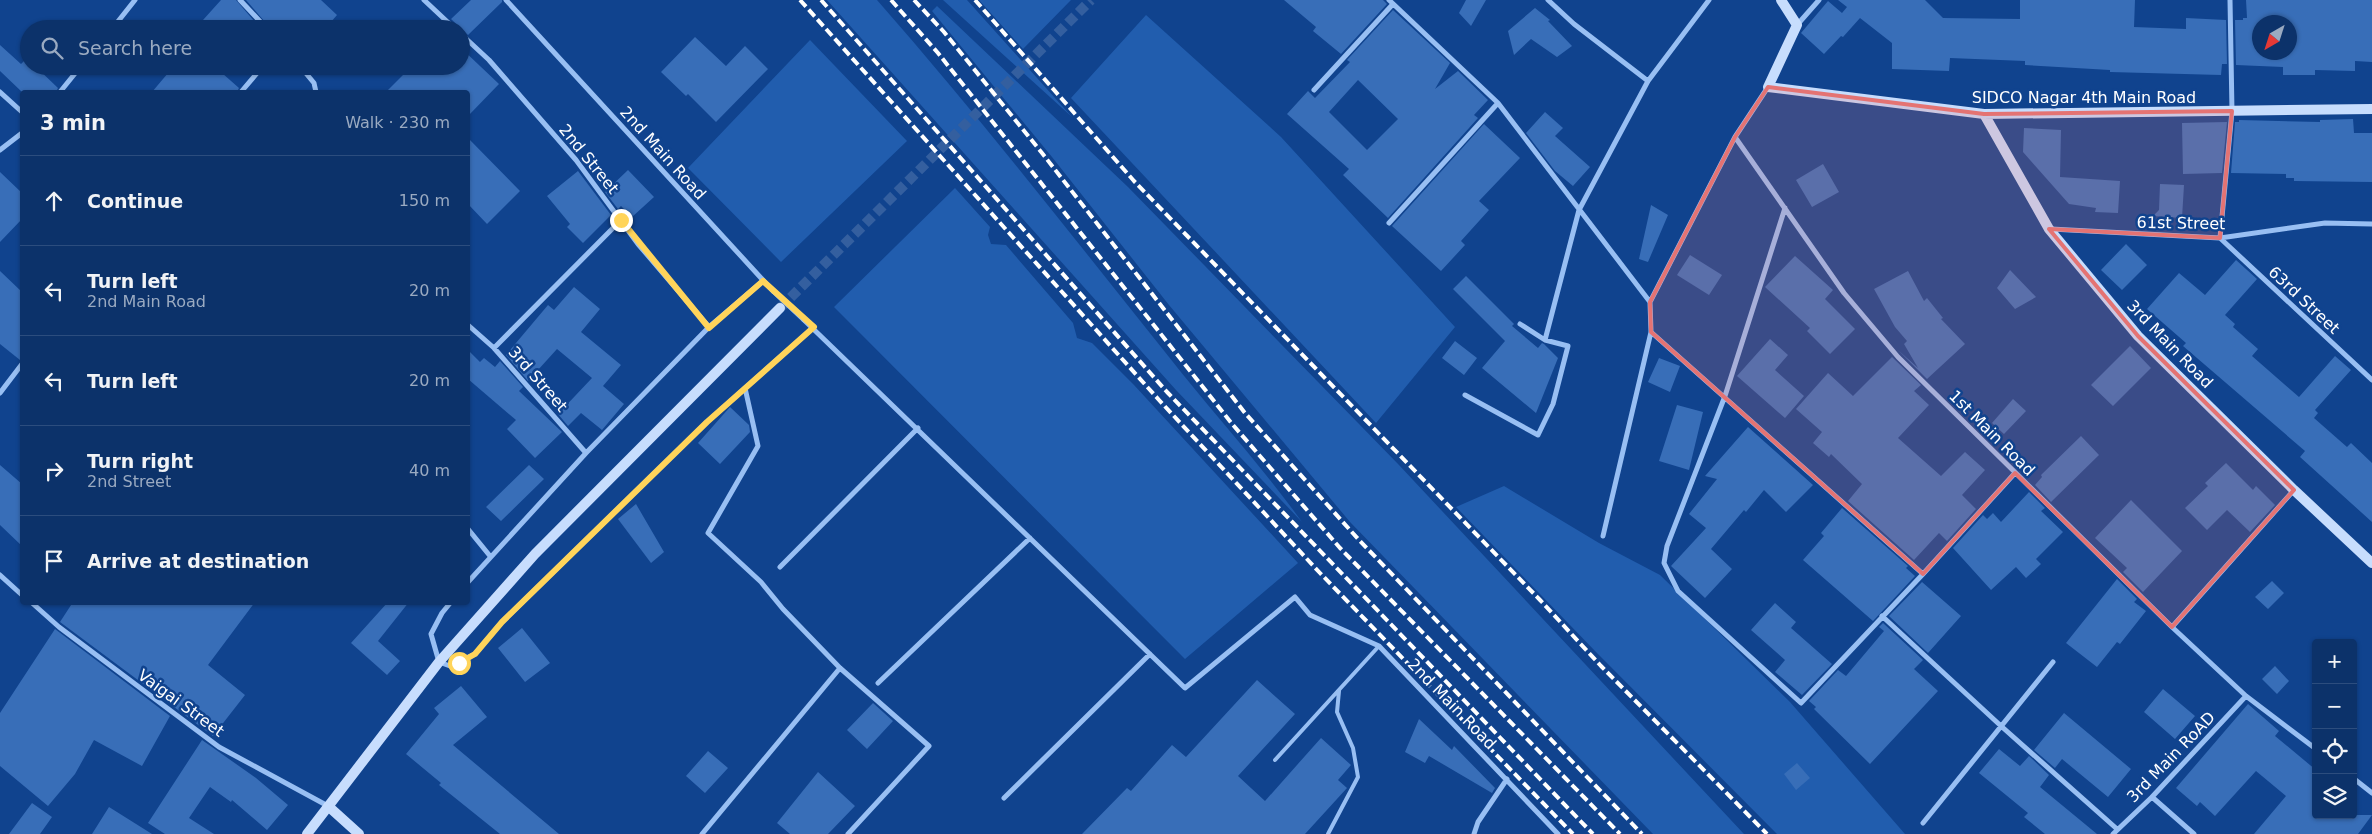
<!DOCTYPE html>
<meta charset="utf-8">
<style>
:root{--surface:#0c326a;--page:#1a3e72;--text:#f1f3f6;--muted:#9aaac1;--line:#2c4d7e}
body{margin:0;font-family:"DejaVu Sans",sans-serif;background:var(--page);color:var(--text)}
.controls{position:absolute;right:15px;bottom:15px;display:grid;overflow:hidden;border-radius:5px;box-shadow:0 1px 4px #0004}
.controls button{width:45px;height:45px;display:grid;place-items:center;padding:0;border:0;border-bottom:1px solid var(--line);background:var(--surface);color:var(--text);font:25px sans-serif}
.compass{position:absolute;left:2252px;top:15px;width:45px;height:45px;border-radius:50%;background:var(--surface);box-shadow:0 1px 4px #0004;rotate:219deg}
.stop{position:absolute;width:15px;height:15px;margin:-11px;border:4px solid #ffd45a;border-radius:50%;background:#fff}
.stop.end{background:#ffd45a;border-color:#fff;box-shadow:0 1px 5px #0008}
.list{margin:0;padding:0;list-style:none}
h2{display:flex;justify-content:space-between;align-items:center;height:65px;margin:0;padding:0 20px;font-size:21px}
h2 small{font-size:16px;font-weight:400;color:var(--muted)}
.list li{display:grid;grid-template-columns:32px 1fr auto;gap:15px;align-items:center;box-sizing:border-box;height:90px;padding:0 20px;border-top:1px solid var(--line)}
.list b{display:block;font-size:19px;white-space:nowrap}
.list p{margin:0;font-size:16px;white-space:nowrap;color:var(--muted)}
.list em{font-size:16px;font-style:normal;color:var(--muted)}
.icon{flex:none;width:28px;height:28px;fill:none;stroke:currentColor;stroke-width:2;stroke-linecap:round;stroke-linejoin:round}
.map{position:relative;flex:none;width:2372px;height:834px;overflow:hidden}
.search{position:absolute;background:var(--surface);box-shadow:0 1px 4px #0004;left:20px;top:20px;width:450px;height:55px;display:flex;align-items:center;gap:12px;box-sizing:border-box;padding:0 18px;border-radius:28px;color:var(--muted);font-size:19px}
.panel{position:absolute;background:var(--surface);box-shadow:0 1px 4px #0004;left:20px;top:90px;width:450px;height:515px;border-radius:5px}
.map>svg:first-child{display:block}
.green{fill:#215dae}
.building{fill:#386eb8;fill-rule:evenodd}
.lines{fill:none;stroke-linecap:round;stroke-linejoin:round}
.secondary-tunnel{stroke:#345f9f;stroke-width:10;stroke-dasharray:10 5;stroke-linecap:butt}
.lane{stroke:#98bff3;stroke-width:4}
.street{stroke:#98bff3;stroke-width:5}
.secondary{stroke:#c7ddfd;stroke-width:10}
.rail{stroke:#fff;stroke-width:4;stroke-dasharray:9 4;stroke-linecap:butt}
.street-bridge{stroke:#98bff3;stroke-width:5}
.route{stroke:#ffd45a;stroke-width:6}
.marked{fill:#e47373;fill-opacity:0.2;stroke:#e47373;stroke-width:4;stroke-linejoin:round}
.labels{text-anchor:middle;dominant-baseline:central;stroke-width:5;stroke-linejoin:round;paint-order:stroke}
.street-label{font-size:16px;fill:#fff;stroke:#10438e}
</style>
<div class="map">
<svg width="2372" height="834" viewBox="0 0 2372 834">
<rect width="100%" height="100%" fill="#10438e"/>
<!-- green -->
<path class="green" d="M827 0H877C979 116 1073 237 1169 357 1213 413 1261 465 1302 522L1176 390Z
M943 0H967L1072 117Z
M979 0H1071L1023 49Z
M937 6 1128 187 1399 465 1744 834H1653L1350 522 1169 305 1052 157 932 11Z
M1146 15 1281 137 1455 327 1376 423 1071 98Z
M810 40 907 141 781 262 688 168Z
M955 188 990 227 988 235 991 244 1006 245 1073 323 1077 338 1092 343 1134 385 1298 563 1185 659 834 307Z
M1504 486 1599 543 1660 575 1790 702 1905 834H1777L1596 652 1456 507Z"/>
<!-- building -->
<path class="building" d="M221 0H236L261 29H213L203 20Z
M246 0H321L337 15 325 29H271Z
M471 0H502V2L468 35 451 19Z
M1284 0H1383L1387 4 1341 54 1313 31 1316 27Z
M1466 0H1486L1471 26 1459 13Z
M1838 0H1925L1943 18 2020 19V0H2135L2134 27 2186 29V18L2226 20 2227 64H2222L2221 75 2110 72V70L2025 65V61L1950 58 1949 71 1892 69V43L1860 18 1843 37 1841 36 1824 54 1801 33 1828 1 1842 13 1847 7Z
M2246 0H2372V62L2355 61V71L2315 70V75H2283V67L2236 65 2235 20H2243V18H2247ZM2260 22H2290V52H2260Z
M1535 8 1550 20 1548 21 1572 46 1557 57 1531 39 1514 55 1508 31Z
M1393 10 1450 63 1435 89 1458 71 1488 100 1474 115 1478 118 1388 218 1343 175 1349 169 1287 114 1308 91 1315 98 1350 62 1347 60ZM1358 80 1398 119 1367 150 1329 112Z
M695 37 726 66 745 46 768 69 716 122 688 94 686 96 661 72Z
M0 45 21 64 27 58 29 66H35L58 88 56 92H22L0 71Z
M461 48 499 84 468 116V92H386L412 66H461Z
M174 66H214L239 88 237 92H152Z
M1545 112 1563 128 1555 136 1590 167 1573 186 1555 171 1526 133Z
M2353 119 2354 133H2372V182L2294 181V178H2286V174L2231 173 2235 122H2239V120L2320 122V120Z
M2227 122 2222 173 2183 174 2182 123Z
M1484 124 1520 158 1479 201 1489 210 1461 241 1465 245 1441 271 1392 226Z
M2024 128 2061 130 2060 177 2120 181 2118 213 2095 212 2096 208 2069 204 2023 152Z
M468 138 520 191 487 224 468 204Z
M1823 164 1839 192 1812 207 1796 180Z
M628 170 654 197 632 217 621 206 618 209 605 192Z
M578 171 611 215 583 243 567 227 570 224 547 196Z
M0 172 22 193V219L0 242Z
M2160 184 2184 185 2182 218 2153 216 2159 210Z
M1651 205 1668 215 1648 262 1639 259Z
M2126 244 2147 265 2122 290 2101 270Z
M1690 255 1722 275 1709 295 1677 275Z
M1795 256 1833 290 1825 299 1855 329 1830 354 1807 331 1810 328 1765 287Z
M2236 260 2257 279 2225 315 2235 324 2233 327 2258 349 2252 356 2299 397 2335 356 2351 370 2315 410 2318 413 2314 418 2347 447 2351 443 2372 463V522L2300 457 2305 451 2183 346 2186 343 2147 309 2179 273 2205 295Z
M2010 270 2036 297 2015 309 1997 288Z
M0 271 22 292V360H20L0 344Z
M1908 271 1924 301 1927 298 1943 318 1941 319 1965 344 1927 379 1898 350 1918 368 1904 344 1907 341 1895 327 1874 289Z
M1466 276 1514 324 1512 326 1538 348 1542 343 1544 344 1558 358 1536 413 1482 368 1505 341 1453 289Z
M574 287 600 309 581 332 621 365 603 386 624 404 602 430 581 413 568 426 558 414 592 378 557 349 528 381 506 355 548 305 554 310Z
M1770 339 1788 355 1775 370 1804 396 1785 418 1737 376Z
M1455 341 1477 358 1464 375 1442 358Z
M2130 346 2151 368 2113 406 2091 385Z
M468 350 480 362 484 358 495 367 500 361 523 387 519 391 562 432 535 458 507 429 516 420 468 379Z
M1892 357 1921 385 1914 391 1929 405 1898 438 1941 476 1965 452 1985 470 1962 495 1976 509 1947 541 1939 533 1914 560 1848 501 1862 484 1831 454 1829 457 1813 443 1822 432 1796 409 1828 373 1853 396Z
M1659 358 1680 366 1670 392 1648 382Z
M2013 399 2026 411 2004 434 1992 423Z
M1677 405 1703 412 1689 470 1659 461Z
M730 407 749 425 750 432 720 464 698 443Z
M1748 427 1813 485 1786 512 1764 490 1746 512 1744 510 1711 549 1732 569 1705 598 1671 566 1706 528 1689 514 1717 479 1705 476Z
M2081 436 2099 455 2051 502 2035 485 2042 477 2041 475Z
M2226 463 2253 490 2256 486 2275 505 2250 532 2227 510 2207 530 2185 508 2208 486 2205 483Z
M0 465 22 484V546L0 525Z
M529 465 544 479 501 521 486 507Z
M2029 492 2045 508 2041 511 2063 532 2036 559 2041 564 2026 578 2016 567 1991 590 1953 548 1983 515 1987 519 1993 513 2001 522Z
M2131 500 2182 551 2143 592 2123 572 2127 568 2095 538Z
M636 504 664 552 651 563 618 519Z
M1842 508 1908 566 1906 568 1915 576 1873 621 1803 560 1824 536 1821 533Z
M2117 579 2137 599 2134 602 2146 611 2120 644 2117 642 2097 667 2066 643Z
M2272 581 2284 593 2268 609 2255 597Z
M1922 582 1961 616 1928 653 1889 616Z
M73 602H255L208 665 245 695 213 736 60 622Z
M388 602H409L378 641 400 661 387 675 351 643Z
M1775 603 1796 622 1791 628 1832 664 1802 695 1775 672 1785 660 1751 630Z
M1883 623 1923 660 1914 669 1938 691 1870 764 1814 709 1816 707 1809 701 1838 670 1846 676 1884 631 1879 627Z
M522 628 550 663 525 682 498 648Z
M55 629 170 716 142 766 94 740 75 774 48 806 0 766V713Z
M2275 666 2289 681 2277 694 2262 679Z
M1257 680 1295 714 1238 776 1265 801 1321 738 1351 765 1338 780 1347 788 1305 834H1082L1127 788 1131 791 1172 745 1186 757Z
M461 686 487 717 453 745 559 834H500L439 785 441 783 406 754 439 714 434 708Z
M2163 689 2195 716 2175 739 2144 712Z
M873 703 893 721 867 749 847 730Z
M2248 704 2279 731 2275 736 2316 770V815H2372L2358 834H2254L2286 796 2256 771 2215 816 2200 802 2197 806 2176 788Z
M2064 713 2131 769 2108 797 2062 759 2055 768 2034 750Z
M1419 719 1452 750 1454 746 1495 788 1492 793 1429 756 1425 763 1405 752Z
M202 740 256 778 288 805 267 830 232 800 231 802 210 787 189 818 214 834H165L148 823Z
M1999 749 2020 766 2029 756 2049 775 2040 787 2097 834H2045L2024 817 2028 813 1979 773Z
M708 751 728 768 705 793 686 776Z
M1797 763 1810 778 1796 790 1784 774Z
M818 772 855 806 828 834H790L777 823Z
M32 803 52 817 40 834H9Z
M109 807 152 834H92Z"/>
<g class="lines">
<!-- secondary-tunnel -->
<path class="secondary-tunnel" d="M780 308 1091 0"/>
<!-- lane -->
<path class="lane" d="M1275 760 1379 646
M1328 834 1358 777 1353 748 1337 712 1339 691"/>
<!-- street -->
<path class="street" d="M240 0 267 29
M424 0 455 29
M506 0 773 291
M1389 0 1498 103 1650 302
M1548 0 1574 24 1648 81
M2230 0 2232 111 2220 238 2372 380
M1797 25 1819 0
M112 29 135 0
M461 34 489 60 576 160 638 244 709 327
M300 66 314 83 316 92
M1768 87 1735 137 1844 293 1898 357 2172 627 2246 696 2316 749
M1314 90 1393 4
M0 92 22 112
M60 92 81 66
M241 92 263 66
M0 150 22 133
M1785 208 1725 396 1667 546 1664 563 1678 591 1801 703 1923 574
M1389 223 1498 103
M2051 229 2220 238 2325 223 2372 224
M804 320 1185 688 1295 597 1310 615 1379 646 1558 834
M468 325 494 348 586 453
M1651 332 1923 574 2015 473
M1545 340 1579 210 1648 81 1709 0
M494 348 621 220
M745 388 758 446 708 533 761 582 783 609 840 668 929 746 848 834
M0 393 22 364
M1465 395 1538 435 1553 404 1568 346 1545 340 1520 324
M468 529 490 556
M1603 536 1651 332 1650 302 1735 137
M780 567 918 428
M0 575 22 595
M468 582 586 453 709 327 763 281
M31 602 59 627 219 747 328 806
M451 602 442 613 431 634 439 662 450 666 475 654 502 622 707 422 814 327
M1882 616 2001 726 2117 829
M2172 627 2294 490
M878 683 1030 538
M2353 778 2372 793
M2152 797 2194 834
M1004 798 1150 654
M1923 823 2053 662
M702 834 840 668
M1474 834 1478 822 1507 779
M2113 834 2152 797 2246 696"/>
<!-- secondary -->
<path class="secondary" d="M1781 0 1797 25 1768 87 1984 114 2372 109
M1984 114 2049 229 2138 336 2294 490 2372 563
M328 806 359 834
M307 834 439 662 535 554 780 308"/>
<!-- rail -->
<path class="rail" d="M800 0 1159 400 1320 573 1573 834
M821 0 1167 392 1593 834
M891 0 938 53 1233 425 1340 548 1620 834
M914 0 944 32 1042 153 1245 413 1359 540 1642 834
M975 0 1134 181 1541 601 1601 666 1767 834"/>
<!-- street-bridge -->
<path class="street-bridge" d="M773 291 804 320"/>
</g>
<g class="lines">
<!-- route -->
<path class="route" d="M459 663 475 654 502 622 707 422 814 327 763 281 709 328 621 220"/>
</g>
<!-- marked area -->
<path class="marked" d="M1768 87 1984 114 2232 111 2220 238 2049 229 2138 336 2294 490 2172 627 2015 473 1923 574 1651 332 1650 302 1735 137Z"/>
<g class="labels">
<!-- street labels -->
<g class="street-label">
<text x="2084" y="97">SIDCO Nagar 4th Main Road</text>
<text transform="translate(663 153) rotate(48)">2nd Main Road</text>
<text transform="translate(589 159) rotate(51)">2nd Street</text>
<text transform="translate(2181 223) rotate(1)">61st Street</text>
<text transform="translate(2304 300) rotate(43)">63rd Street</text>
<text transform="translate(2170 344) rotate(46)">3rd Main Road</text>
<text transform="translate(538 379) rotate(49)">3rd Street</text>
<text transform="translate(1992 433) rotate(45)">1st Main Road</text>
<text transform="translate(181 703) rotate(36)">Vaigai Street</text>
<text transform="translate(1452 704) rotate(46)">2nd Main Road</text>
<text transform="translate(2171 757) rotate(-46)">3rd Main RoAD</text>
</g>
</g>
</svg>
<div class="controls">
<button>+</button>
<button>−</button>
<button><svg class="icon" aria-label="locate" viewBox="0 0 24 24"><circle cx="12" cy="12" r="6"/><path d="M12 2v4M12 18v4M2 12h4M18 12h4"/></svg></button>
<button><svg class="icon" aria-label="layers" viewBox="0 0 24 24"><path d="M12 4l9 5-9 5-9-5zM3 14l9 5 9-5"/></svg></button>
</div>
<svg class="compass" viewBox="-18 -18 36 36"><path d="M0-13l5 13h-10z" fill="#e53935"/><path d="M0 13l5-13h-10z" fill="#9aaac1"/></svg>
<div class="stop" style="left:459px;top:663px"></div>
<div class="stop end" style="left:621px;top:220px"></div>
<div class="search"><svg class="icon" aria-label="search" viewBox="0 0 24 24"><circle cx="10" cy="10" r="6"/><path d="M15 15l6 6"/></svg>Search here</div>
<section class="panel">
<h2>3 min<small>Walk · 230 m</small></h2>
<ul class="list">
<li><svg class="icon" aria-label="ahead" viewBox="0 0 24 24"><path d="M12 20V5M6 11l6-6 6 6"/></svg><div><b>Continue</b></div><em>150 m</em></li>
<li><svg class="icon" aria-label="left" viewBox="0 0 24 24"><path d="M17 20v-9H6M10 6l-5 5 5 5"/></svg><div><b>Turn left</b><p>2nd Main Road</p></div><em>20 m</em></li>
<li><svg class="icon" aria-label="left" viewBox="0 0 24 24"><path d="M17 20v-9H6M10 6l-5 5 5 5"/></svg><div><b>Turn left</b></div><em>20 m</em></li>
<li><svg class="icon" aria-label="right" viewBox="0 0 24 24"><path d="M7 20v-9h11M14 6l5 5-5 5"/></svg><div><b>Turn right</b><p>2nd Street</p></div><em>40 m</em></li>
<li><svg class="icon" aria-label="arrive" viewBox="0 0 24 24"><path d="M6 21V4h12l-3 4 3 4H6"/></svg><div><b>Arrive at destination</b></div></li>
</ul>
</section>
</div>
